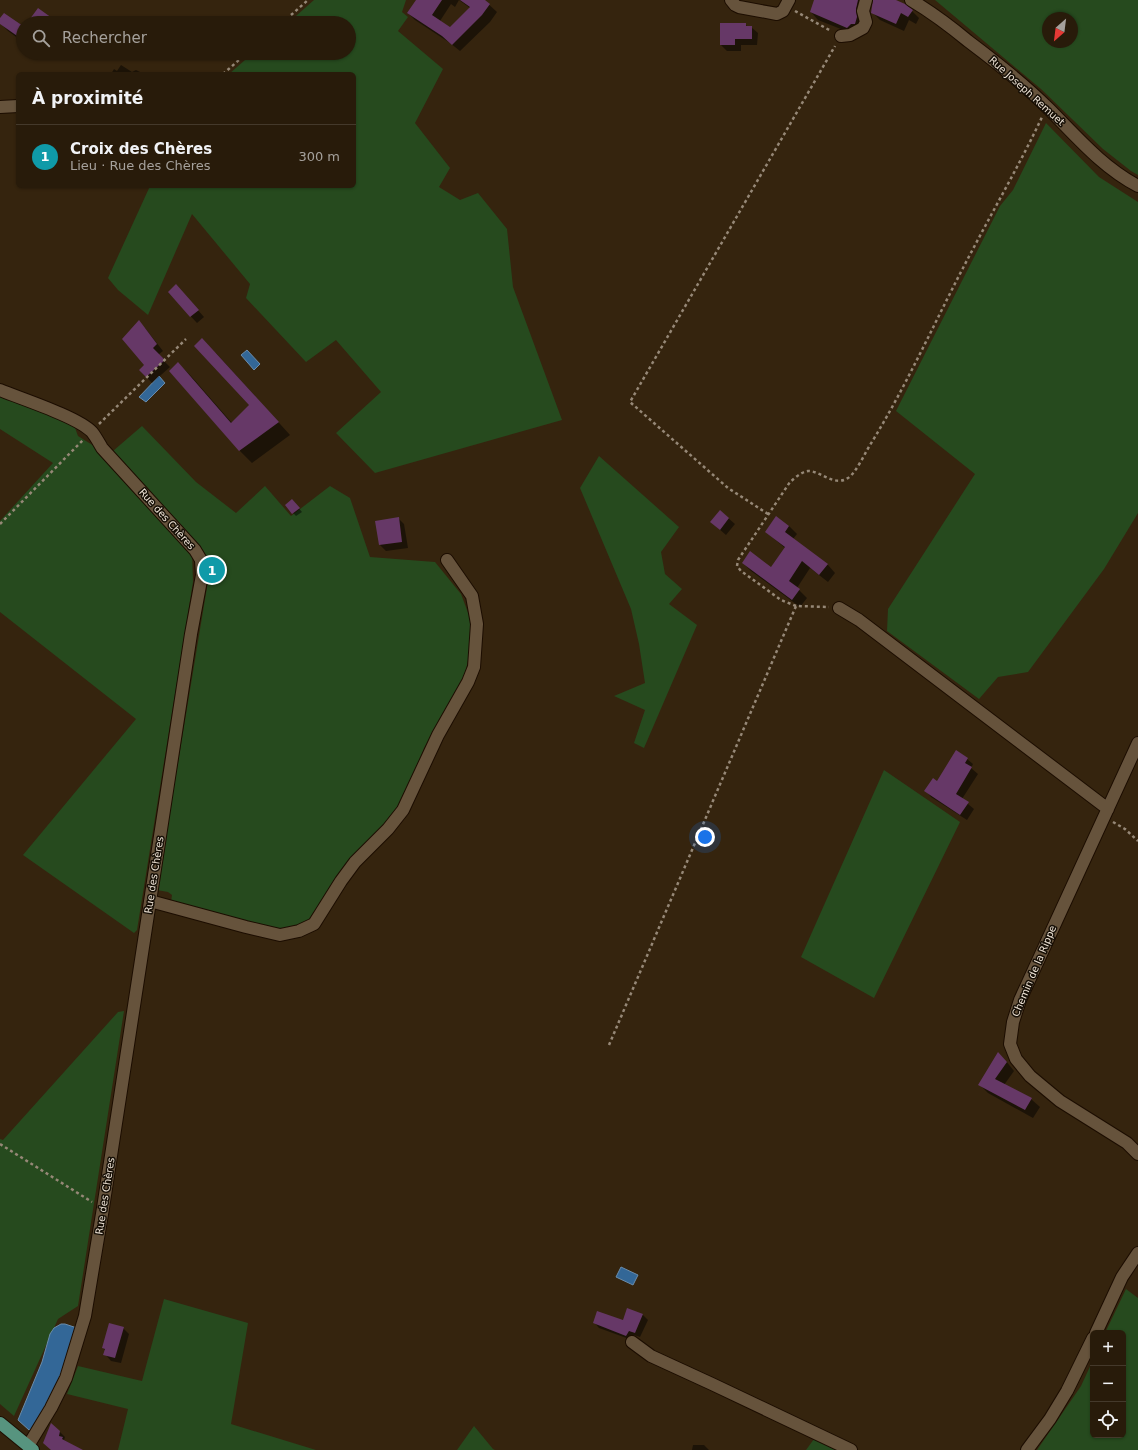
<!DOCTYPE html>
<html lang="fr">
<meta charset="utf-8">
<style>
:root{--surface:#281b0a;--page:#342818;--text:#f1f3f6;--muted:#a5a19c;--line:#44392b;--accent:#bca0f2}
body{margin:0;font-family:"DejaVu Sans",sans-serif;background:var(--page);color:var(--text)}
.controls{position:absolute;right:12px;bottom:12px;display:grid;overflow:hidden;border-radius:6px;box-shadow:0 1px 3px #0004}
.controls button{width:36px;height:36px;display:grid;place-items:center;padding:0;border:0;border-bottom:1px solid var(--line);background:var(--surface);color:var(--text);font:20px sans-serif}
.compass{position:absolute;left:1042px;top:12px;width:36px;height:36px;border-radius:50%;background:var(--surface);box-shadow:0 1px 3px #0004;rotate:208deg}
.you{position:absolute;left:705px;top:837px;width:14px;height:14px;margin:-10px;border:3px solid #fff;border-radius:50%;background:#1a73e8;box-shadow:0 0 0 6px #1a73e833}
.badge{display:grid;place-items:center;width:26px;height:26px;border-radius:50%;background:var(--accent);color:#fff;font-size:13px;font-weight:700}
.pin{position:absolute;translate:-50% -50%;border:2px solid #fff;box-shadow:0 1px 4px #0006}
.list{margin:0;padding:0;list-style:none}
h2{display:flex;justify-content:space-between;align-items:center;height:52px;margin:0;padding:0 16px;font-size:17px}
h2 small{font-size:13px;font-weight:400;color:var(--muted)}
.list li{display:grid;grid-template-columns:26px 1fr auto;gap:12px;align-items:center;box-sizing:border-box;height:64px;padding:0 16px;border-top:1px solid var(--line)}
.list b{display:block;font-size:15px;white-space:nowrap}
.list p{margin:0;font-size:13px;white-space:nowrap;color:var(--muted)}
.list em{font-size:13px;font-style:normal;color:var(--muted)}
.icon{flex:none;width:22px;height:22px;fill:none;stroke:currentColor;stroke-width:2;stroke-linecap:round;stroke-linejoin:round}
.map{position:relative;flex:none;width:1138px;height:1450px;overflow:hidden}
.search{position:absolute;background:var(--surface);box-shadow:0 1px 3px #0004;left:16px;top:16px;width:340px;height:44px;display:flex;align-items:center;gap:10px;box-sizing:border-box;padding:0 14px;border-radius:22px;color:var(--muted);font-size:15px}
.panel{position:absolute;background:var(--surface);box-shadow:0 1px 3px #0004;left:16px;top:72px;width:340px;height:116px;border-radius:6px}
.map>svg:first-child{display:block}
.green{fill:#264a1e;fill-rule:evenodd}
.water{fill:#336797;stroke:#6b8caa}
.shadow{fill:#0007;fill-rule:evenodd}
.building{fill:#663867}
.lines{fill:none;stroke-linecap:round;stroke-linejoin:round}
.minor-casing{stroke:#1c0d00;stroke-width:14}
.major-casing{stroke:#1c0d00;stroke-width:14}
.path{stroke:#968877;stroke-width:2.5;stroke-dasharray:3 3;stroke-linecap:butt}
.minor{stroke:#66533c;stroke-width:12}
.major{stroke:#57947f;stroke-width:12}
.labels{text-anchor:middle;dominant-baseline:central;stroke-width:3;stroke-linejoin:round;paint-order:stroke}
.street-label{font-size:10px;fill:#eee3d6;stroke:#160f06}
</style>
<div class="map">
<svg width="1138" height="1450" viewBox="0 0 1138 1450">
<rect width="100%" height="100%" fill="#35240e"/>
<!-- green -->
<path class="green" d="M314 0H406L402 12 408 17 398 31 443 69 415 123 450 168 439 187 460 200 478 193 507 229 513 287 562 420 375 473 336 433 381 392 336 340 306 362 246 298 250 284 192 214 148 315 118 290 108 278 150 186H354V74H229L253 53H349V23H288Z
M935 0H1138V175L1131 171 1103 149 1041 89ZM1048 18H1072V42H1048Z
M1046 123 1099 177 1138 202V513L1104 569 1028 672 998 677 979 699 887 631 888 609 975 474 896 411 1000 206 1013 190Z
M0 394 74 425 78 436 94 446 192 552 193 582 137 930 134 933 23 855 136 719 0 612V521L53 463 0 429Z
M142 426 196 482 236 513 265 486 291 516 330 486 350 498 370 557 435 562 461 594 470 618V651L465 674 424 748 413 780 405 799 309 923 292 929H272L171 902 172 895 168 892 157 890 209 575 207 560 203 550 113 451Z
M599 456 679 527 661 552 665 574 682 589 669 604 697 625 644 748 634 743 645 710 614 696 645 683 639 644 631 609 580 488Z
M884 770 960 822 874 998 801 957Z
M124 1011 78 1306 58 1319 14 1416 0 1404V1139L3 1140 118 1012Z
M1126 1289 1138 1298V1450H1037L1081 1386 1093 1360V1435H1123V1333H1105Z
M164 1299 248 1323 231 1424 316 1450H118L128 1409 67 1394 78 1366 142 1381Z
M474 1426 493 1449 495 1450H457Z
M814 1439 836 1450H806Z"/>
<!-- water -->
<path class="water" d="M247 350 260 364 254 370 241 355Z
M159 376 165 383 146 402 139 397Z
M621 1267 638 1275 633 1285 616 1277Z
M61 1324H65L77 1328 65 1363 57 1383 33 1428 29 1430 18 1420 42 1362 50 1334 54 1328Z"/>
<!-- shadow -->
<path class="shadow" d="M417 0H484L497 12 490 22 460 51 450 43 415 20 408 13ZM459 0 470 8 451 28 440 21 451 4 455 7Z
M836 0H893L912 11 919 18 916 24 909 20 904 31 880 20 872 12 874 0 869 2 856 35 818 20 811 12Z
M0 20 23 28V42L8 31 0 23Z
M745 24 748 27H751L758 33 757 45H741V51H727L721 45Z
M38 53H46L43 56Z
M121 65 132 72 136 70 144 74H111L114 69 117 71Z
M182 292 204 317 197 323 169 293Z
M145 328 163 351 158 355 170 367 152 383 140 370 145 365Z
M215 352 290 435 252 463 240 451 170 371 178 363 191 376 232 423 251 405Z
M292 500 302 512 296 516 286 505Z
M720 511 735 524 726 535 711 522Z
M398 518 404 524 408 548 386 551 380 545Z
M789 526 797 534 793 539 828 565 835 573 828 582 810 568 797 588 807 598 800 607 751 571 743 563 771 568 785 548 766 532Z
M967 759 973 764 971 768 978 774 962 799 974 809 967 820 931 797 926 791Z
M1006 1061 1014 1071 1004 1085 1031 1099 1040 1107 1033 1118 988 1093 980 1085Z
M642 1314 648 1320 640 1337 634 1335 632 1340 599 1328 594 1322 623 1321Z
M123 1328 129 1334 121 1363 111 1361 105 1354 106 1351 103 1348Z
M59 1431 65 1437 64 1440 81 1450H51Z
M693 1445H704L709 1450H692Z"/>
<!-- building -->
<path class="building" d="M416 0H442L432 15 450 27 470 7 460 0H485L490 4 482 15 452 45 442 36 407 13Z
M814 0H858L856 9 857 17 855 24H851L847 28 810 12Z
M873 0H896L905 4 913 10 908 17 901 13 896 24 871 13Z
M38 8 59 23H27Z
M4 13 23 26V40L0 24V18Z
M720 23H746V26H752V39H735V45H720Z
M176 284 199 310 190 317 168 292Z
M139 320 157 344 153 348 165 360 146 377 139 370 144 365 122 339Z
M202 338 279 422 239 451 169 371 178 362 231 423 249 405 194 346Z
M292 499 300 508 292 514 285 505Z
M720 510 729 518 720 530 710 522Z
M776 516 789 526 785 532 828 564 819 575 802 561 789 581 800 589 792 600 742 563 750 551 771 567 785 547 765 532Z
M399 517 402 542 379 545 375 521Z
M956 750 968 758 965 763 972 767 956 794 969 802 960 815 924 791 933 778 937 781Z
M998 1052 1007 1062 995 1079 1032 1098 1025 1110 978 1085Z
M627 1308 643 1314 635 1333 629 1331 626 1336 593 1323 597 1311 623 1320Z
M109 1323 124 1327 115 1358 103 1355 105 1349 102 1348Z
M51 1423 60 1431 59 1436 63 1437 62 1439 83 1450H51L43 1443Z"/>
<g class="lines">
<defs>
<path id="minor" d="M731 0 735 5 739 7 777 14 783 11 789 0
M911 0C931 12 950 26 968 41 996 62 1024 84 1049 109 1077 137 1102 167 1138 186
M841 36 850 35 863 28 866 22 863 11 866 0
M0 107 18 106
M0 390C22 399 78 417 92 432 96 437 99 443 102 448L195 550 201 560 202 575 191 634 103 1208 85 1316 66 1378 51 1408 28 1446
M839 608 859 620 1108 809
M1138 743 1020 1000 1013 1022 1010 1044 1016 1059 1030 1076 1060 1101 1127 1143 1138 1154
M150 901 246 927 280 935 299 931 314 924 341 881 355 862 388 829 403 810 438 735 468 682 474 667 477 624 472 596 447 560
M1096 1333 1122 1277 1138 1253
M632 1342 651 1356 712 1384 851 1450
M1027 1450 1050 1419 1067 1391 1093 1338"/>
<path id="major" d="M0 1423 33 1450"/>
</defs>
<!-- minor casing -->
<use href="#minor" class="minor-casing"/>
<!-- major casing -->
<use href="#major" class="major-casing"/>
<!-- path -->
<path class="path" d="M795 11 831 31
M282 23 308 0
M223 74 247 53
M99 424 186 339
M768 514 728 488 630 402 835 46
M0 524 84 439
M796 606 781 600 741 571 737 566 738 560 790 482C795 478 801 472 808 471 821 471 834 487 848 478 856 473 865 453 870 445 909 382 938 314 973 249 996 205 1021 162 1042 117
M1113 822 1125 829 1138 841
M609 1045 796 606 829 607
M0 1144 92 1202"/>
<!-- minor -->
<use href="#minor" class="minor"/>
<!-- major -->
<use href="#major" class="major"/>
</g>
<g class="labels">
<!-- street labels -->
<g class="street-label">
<text transform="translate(1027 91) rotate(42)">Rue Joseph Remuet</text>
<text transform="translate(167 519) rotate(48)">Rue des Chères</text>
<text transform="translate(154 875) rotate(-81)">Rue des Chères</text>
<text transform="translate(1034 971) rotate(-67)">Chemin de la Rippe</text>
<text transform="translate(105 1196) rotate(-81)">Rue des Chères</text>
</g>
</g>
</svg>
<div class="controls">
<button>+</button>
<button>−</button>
<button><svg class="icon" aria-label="locate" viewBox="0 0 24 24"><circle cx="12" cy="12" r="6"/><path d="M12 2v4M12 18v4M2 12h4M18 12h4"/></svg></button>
</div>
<svg class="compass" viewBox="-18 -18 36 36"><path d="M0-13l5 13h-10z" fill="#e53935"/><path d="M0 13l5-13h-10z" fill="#a5a19c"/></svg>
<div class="you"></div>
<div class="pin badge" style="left:212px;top:570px;background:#0f9aa8">1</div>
<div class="search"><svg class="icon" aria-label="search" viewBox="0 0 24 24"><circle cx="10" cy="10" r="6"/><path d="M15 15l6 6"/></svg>Rechercher</div>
<section class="panel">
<h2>À proximité<small></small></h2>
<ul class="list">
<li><span class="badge" style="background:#0f9aa8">1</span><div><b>Croix des Chères</b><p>Lieu · Rue des Chères</p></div><em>300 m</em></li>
</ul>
</section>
</div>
